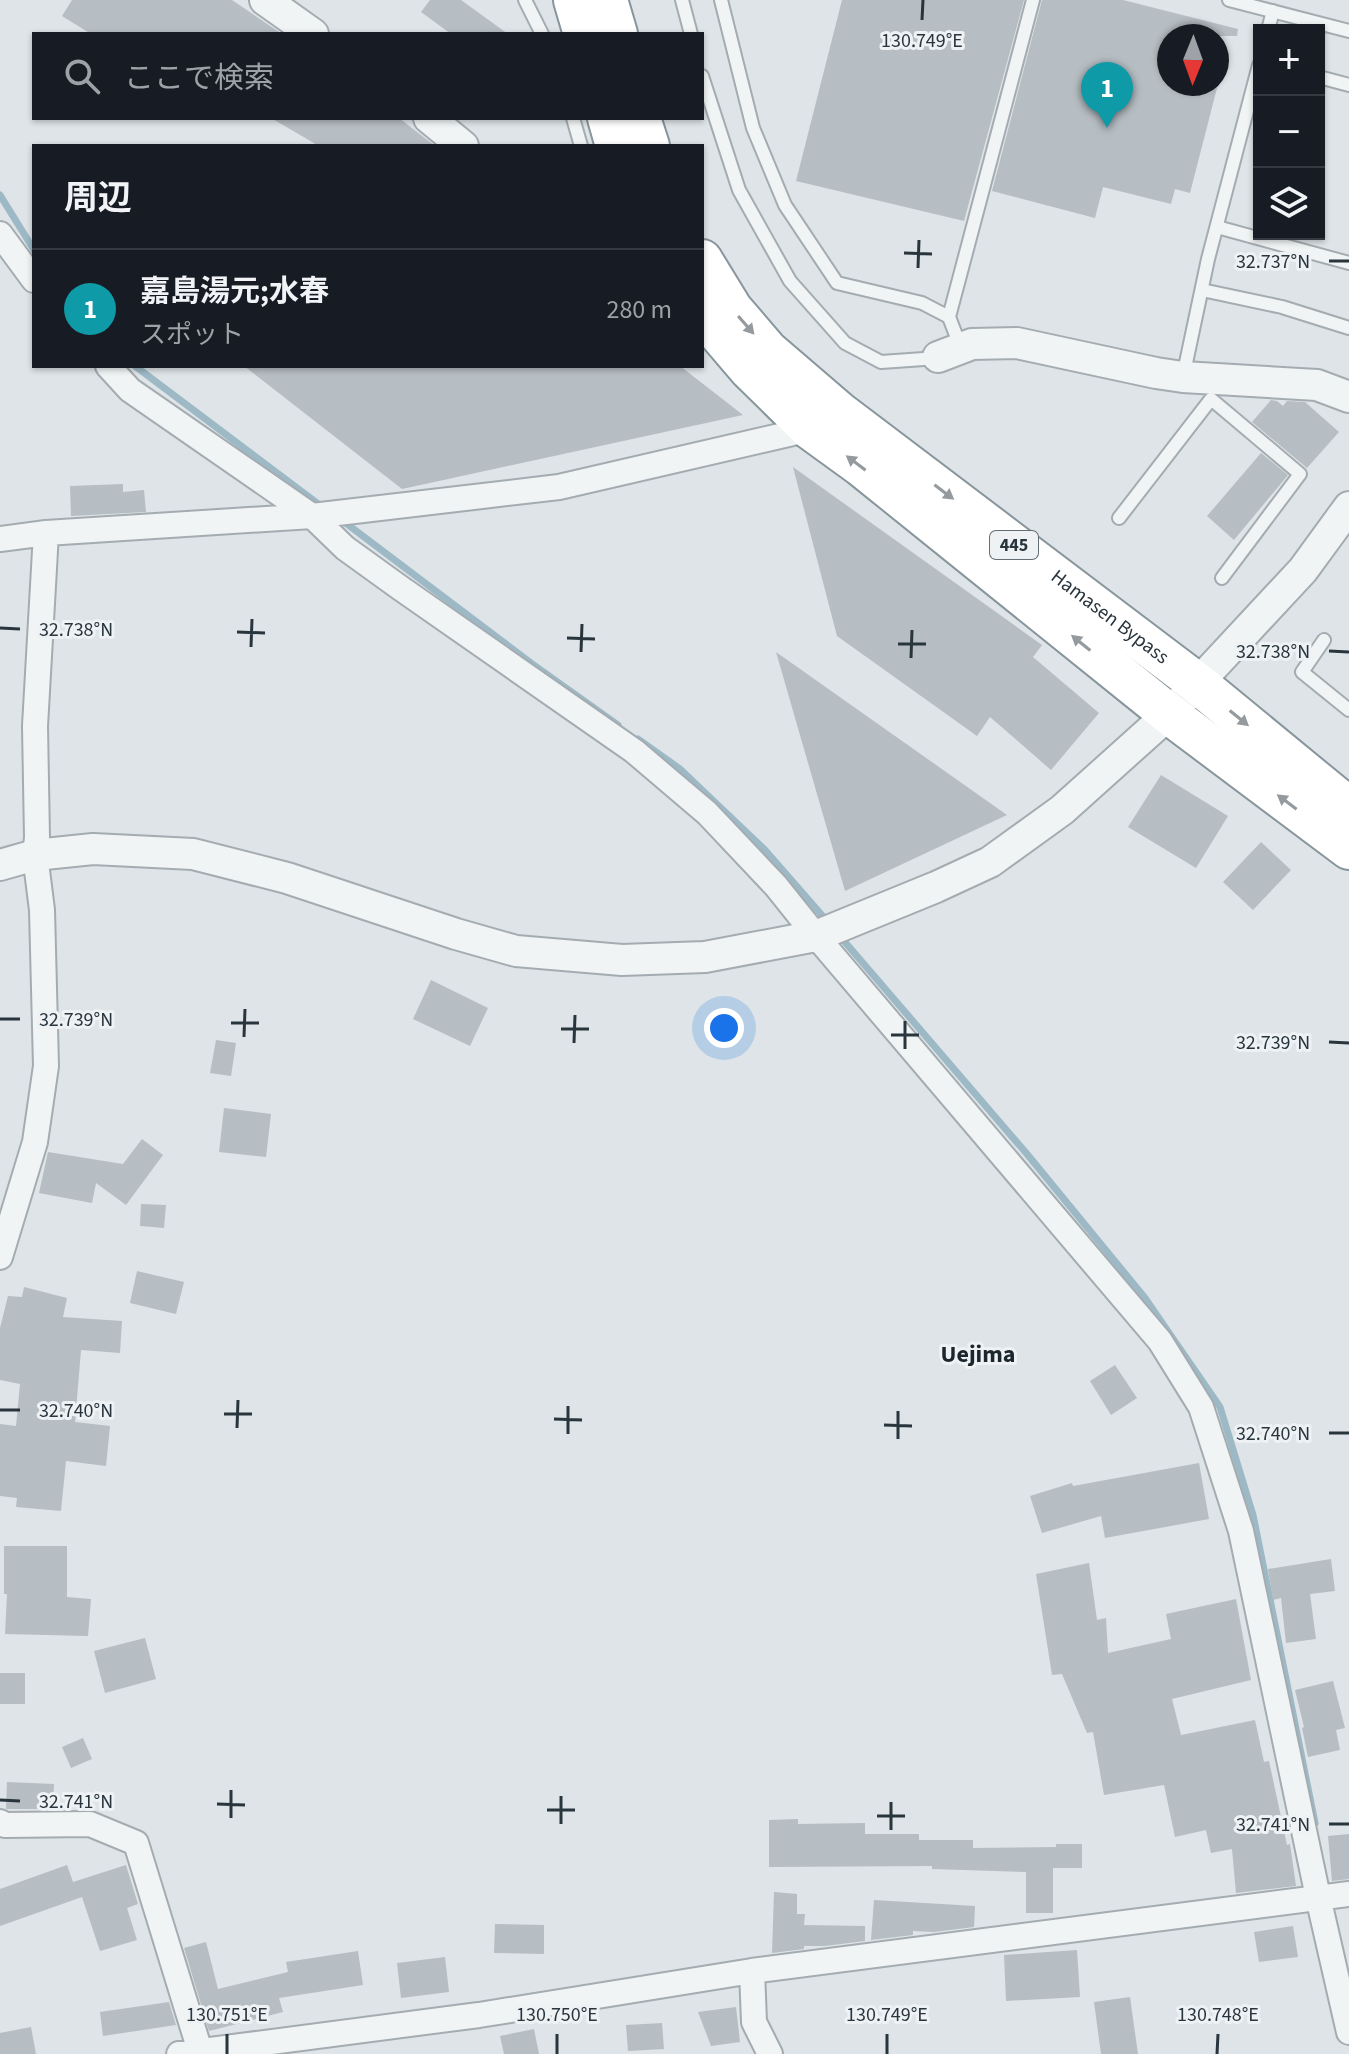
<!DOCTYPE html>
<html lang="ja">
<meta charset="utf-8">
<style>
:root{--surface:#171b24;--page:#242831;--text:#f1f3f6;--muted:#9ea1a6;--line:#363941;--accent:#1a73e8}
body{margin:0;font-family:"Source Sans 3","Noto Sans JP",sans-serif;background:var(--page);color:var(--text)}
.controls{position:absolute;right:24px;top:24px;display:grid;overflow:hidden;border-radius:0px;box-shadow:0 2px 6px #0004}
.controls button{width:72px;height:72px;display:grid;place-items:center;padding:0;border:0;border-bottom:2px solid var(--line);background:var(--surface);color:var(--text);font:40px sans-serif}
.compass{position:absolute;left:1157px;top:24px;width:72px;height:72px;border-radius:50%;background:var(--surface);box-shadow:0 2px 6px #0004;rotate:181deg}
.you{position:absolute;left:724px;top:1028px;width:28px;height:28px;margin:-20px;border:6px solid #fff;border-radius:50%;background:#1a73e8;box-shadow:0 0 0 12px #1a73e833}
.badge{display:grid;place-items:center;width:52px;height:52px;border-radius:50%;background:var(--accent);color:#fff;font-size:26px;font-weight:700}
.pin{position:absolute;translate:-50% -66px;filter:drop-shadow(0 2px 4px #0008)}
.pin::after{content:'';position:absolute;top:42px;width:28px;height:24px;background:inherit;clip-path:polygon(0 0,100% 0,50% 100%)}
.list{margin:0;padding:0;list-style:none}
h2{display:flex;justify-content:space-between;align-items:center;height:104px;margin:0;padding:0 32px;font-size:34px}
h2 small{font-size:26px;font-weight:400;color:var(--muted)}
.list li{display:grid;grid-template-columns:52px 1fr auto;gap:24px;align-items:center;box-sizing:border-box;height:120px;padding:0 32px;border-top:2px solid var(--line)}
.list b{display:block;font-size:30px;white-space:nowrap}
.list p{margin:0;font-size:26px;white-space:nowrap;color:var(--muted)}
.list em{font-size:26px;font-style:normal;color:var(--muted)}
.icon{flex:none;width:44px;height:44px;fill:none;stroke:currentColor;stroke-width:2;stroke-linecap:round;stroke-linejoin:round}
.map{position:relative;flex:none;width:1349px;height:2054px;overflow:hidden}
.search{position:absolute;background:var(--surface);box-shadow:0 2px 6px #0004;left:32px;top:32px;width:672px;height:88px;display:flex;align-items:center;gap:20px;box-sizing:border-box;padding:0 28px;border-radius:0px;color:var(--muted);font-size:30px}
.panel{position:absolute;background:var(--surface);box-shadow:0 2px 6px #0004;left:32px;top:144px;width:672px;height:224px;border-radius:0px}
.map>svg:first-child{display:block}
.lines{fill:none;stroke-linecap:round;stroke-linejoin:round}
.stream{stroke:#9cb9c5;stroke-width:7}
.building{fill:#b6bec3}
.service-casing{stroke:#a4acb1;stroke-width:16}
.minor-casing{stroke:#a4acb1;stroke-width:28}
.tertiary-casing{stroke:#a4acb1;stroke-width:34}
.trunk-casing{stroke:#87959c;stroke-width:44}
.service{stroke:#f1f4f5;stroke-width:12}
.minor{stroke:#f1f4f5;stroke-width:24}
.tertiary{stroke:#f1f4f5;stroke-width:30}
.trunk{stroke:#fff;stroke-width:40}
.oneway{fill:#949a9e}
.ticks{fill:none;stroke:#29353d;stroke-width:3}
.labels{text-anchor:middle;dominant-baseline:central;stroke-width:6;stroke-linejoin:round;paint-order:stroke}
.shield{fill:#eef2f5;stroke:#646e74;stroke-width:2}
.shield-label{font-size:18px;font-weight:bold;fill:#29353d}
.street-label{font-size:20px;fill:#29353d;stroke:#eef2f5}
.quarter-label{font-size:24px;font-weight:bold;fill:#1b262d;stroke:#eef2f5}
.ticks-label{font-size:20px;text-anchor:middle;fill:#29353d;stroke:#eef2f5;stroke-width:6;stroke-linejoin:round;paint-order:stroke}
</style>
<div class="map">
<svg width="1349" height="2054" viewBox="0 0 1349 2054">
<rect width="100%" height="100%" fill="#dee4e7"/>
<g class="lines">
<!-- stream -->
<path class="stream" d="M0 195 34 250
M135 366 325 509
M339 518 531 663 618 725
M638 739 680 769 765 850 827 921
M838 934 1027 1154 1145 1298 1220 1407 1253 1515 1315 1823"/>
</g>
<!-- building -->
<path class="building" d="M72 0H232L282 34H91L62 16Z
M430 0H461L508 34H451L421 12Z
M842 0H1024L964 221 796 181Z
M1042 0H1123L1238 29 1237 36H1169V84H1218L1190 193 1175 189 1171 204 1103 187 1095 218 992 191Z
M271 118H399L435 146H319Z
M244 366H680L743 415 402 489Z
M1271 400 1277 401 1283 406 1287 401 1305 402 1339 432 1307 468 1252 422Z
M1261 453 1288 475 1234 540 1207 516Z
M793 467 1042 645 1033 657 1099 713 1051 770 990 717 977 736 837 636Z
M123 484V492L144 490 146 512 71 516 70 486Z
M776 652 1007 815 845 891Z
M1161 775 1228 816 1196 868 1128 827Z
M1261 842 1291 870 1253 910 1223 882Z
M431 980 488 1008 470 1046 413 1019Z
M216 1040 236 1043 231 1076 210 1073Z
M224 1108 271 1114 266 1157 219 1152Z
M142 1139 163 1155 126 1205 96 1183 92 1203 39 1193 48 1152 123 1164Z
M141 1204 166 1205 164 1228 140 1226Z
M137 1271 184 1282 176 1314 130 1303Z
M24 1287 67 1298 63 1317 122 1321 120 1353 81 1350 75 1422 110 1426 106 1466 66 1461 61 1511 16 1507 17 1498 0 1496V1424L16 1426 20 1384 0 1380V1328L8 1296 22 1297Z
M1115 1365 1137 1398 1111 1415 1090 1381Z
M1199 1463 1209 1519 1105 1538 1101 1516 1042 1533 1030 1496 1072 1483 1073 1486Z
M4 1546H67V1597L91 1599 88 1636 5 1634 7 1594H4Z
M1331 1559 1335 1591 1310 1594 1316 1639 1286 1643 1281 1598 1273 1600 1268 1569Z
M1089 1563 1097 1620 1106 1618 1108 1653 1171 1639 1166 1614 1236 1599 1251 1680 1172 1699 1181 1735 1255 1720 1264 1762 1269 1761 1287 1845 1290 1844 1296 1886 1236 1893 1232 1849 1211 1853 1206 1830 1175 1837 1164 1785 1104 1795 1093 1732 1087 1733 1062 1674 1052 1675 1036 1574Z
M145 1638 156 1679 105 1693 94 1651Z
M0 1673H25V1704H0Z
M1333 1681 1345 1728 1336 1730 1340 1750 1308 1757 1302 1728 1304 1727 1295 1690Z
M83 1738 92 1759 71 1768 62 1747Z
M7 1782 54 1784 53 1809H6Z
M798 1819V1824L865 1823V1834H919V1840H973V1848L1056 1847V1844H1082V1868H1053V1913H1026V1872L932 1869V1866L769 1867V1820Z
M1349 1834V1879L1332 1881 1328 1836Z
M67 1865 73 1882 126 1865 138 1904 127 1908 137 1940 100 1951 82 1897 0 1926V1889Z
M774 1892 797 1894V1914H805L804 1925 865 1926V1941L825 1946H804V1949L772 1953Z
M874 1900 975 1906 974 1927 934 1932 913 1931V1935L871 1940Z
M495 1924 544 1925V1954L494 1953Z
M1293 1926 1298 1957 1259 1962 1254 1932Z
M206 1942 218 1989 288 1972 286 1962 358 1951 363 1985 279 1998 283 2012 209 2031 184 1948Z
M1077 1950 1080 1997 1006 2001 1004 1955Z
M445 1957 449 1992 401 1998 397 1963Z
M1130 1997 1138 2054H1101L1094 2002Z
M169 2002 176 2025 103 2036 100 2012Z
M736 2007 740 2042 711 2046 698 2012Z
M662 2023 664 2049 628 2051 626 2025Z
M31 2027 36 2054H0V2033Z
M534 2029 539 2054H504L500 2036Z"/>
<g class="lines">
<defs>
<path id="service" d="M525 0 542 34
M682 0 691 34
M721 0 753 128 785 205 837 283 922 303 949 317
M1229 0 1349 31
M1268 30 1273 11
M702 76 739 190 790 281 845 343 881 362 938 358
M1319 77 1349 85
M573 118 581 146
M1217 227 1349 263
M1202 290 1282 307 1349 328
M961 348 949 317 1033 0
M1183 377 1208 259 1259 65
M1119 518 1211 399 1300 474 1222 578
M1324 640 1302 672 1349 710"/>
<path id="minor" d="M0 234 34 280
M108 366 130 390 312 516 345 548 399 587 634 751 707 813 776 886 816 936 1160 1341 1201 1407 1241 1531 1318 1897 1349 2032
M0 539 46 533 312 516 559 487 810 429 816 426
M0 1257 35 1142 46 1066 42 910 35 855 37 838 35 726 46 533
M0 1822 5 1825 90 1824 136 1843 200 2051
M752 1971 754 2022 770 2054
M179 2054 479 2015 752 1971 1349 1894"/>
<path id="tertiary" d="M265 0 313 34
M429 118 463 146
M938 357 972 344 1017 343 1156 373 1183 377 1317 385 1349 397
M0 865 35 855 93 849 193 854 287 878 456 934 516 951 622 960 705 957 816 936 936 887 990 862 1062 810 1169 714 1303 570 1349 507"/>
<g id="trunk">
<path d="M574 0 584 34"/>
<path d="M607 0 617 34"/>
<path d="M608 118 616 146"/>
<path d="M640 118 649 146"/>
<path id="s1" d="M702 260 732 309 768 351 839 412 1197 683 1349 808"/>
<path d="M702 314 749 369 810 429 861 466 1169 714 1349 849"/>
</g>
</defs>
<!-- service casing -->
<use href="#service" class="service-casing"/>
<!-- minor casing -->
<use href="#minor" class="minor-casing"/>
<!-- tertiary casing -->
<use href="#tertiary" class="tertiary-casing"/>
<!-- trunk casing -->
<use href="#trunk" class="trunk-casing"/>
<!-- service -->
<use href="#service" class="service"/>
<!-- minor -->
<use href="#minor" class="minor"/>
<!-- tertiary -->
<use href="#tertiary" class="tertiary"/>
<!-- trunk -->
<use href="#trunk" class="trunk"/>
</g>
<!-- one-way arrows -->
<defs><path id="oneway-solid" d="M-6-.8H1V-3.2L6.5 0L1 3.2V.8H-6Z" transform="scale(2)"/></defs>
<g class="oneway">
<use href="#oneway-solid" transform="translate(746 325) rotate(49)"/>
<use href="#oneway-solid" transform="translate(856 463) rotate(-143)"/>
<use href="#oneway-solid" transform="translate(944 492) rotate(37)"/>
<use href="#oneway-solid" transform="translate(1081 643) rotate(-141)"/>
<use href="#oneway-solid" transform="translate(1239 718) rotate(39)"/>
<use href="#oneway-solid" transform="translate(1287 802) rotate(-143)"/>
</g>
<!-- ticks -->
<path class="ticks" d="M922 20 923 0M904 253 932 254M1329 261H1349M918 268 919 240M0 628 20 629M237 632 265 633M567 638 595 639M898 644H926M251 647 252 619M1329 651 1349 652M581 652 582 624M911 658 912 630M0 1019H20M231 1023H259M561 1029H589M891 1035H919M244 1037 245 1009M1329 1042 1349 1043M574 1043 575 1015M905 1049V1021M0 1410H20M224 1414H252M554 1419 582 1420M884 1425 912 1426M237 1428 238 1400M1329 1433H1349M568 1434V1406M898 1439V1411M0 1800 20 1801M217 1804 245 1805M547 1810H575M877 1816H905M231 1818V1790M561 1824V1796M1329 1824H1349M891 1830V1802M227 2054V2034M557 2054V2034M887 2054V2034M1217 2054 1218 2034"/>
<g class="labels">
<!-- shield labels -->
<rect class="shield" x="990" y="531" width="48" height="28" rx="6"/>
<g class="shield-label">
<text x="1014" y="545">445</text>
</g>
<!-- street labels -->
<g class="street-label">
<text stroke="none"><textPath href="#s1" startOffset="546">Hamasen Bypass</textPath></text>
</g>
<!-- quarter labels -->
<g class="quarter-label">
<text x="978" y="1354">Uejima</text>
</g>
</g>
<g class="ticks-label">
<text x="922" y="47">130.749°E</text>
<text x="1273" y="268">32.737°N</text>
<text x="76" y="636">32.738°N</text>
<text x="1273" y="658">32.738°N</text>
<text x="76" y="1026">32.739°N</text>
<text x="1273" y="1049">32.739°N</text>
<text x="76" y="1417">32.740°N</text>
<text x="1273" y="1440">32.740°N</text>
<text x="76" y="1808">32.741°N</text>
<text x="1273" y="1831">32.741°N</text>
<text x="227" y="2021">130.751°E</text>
<text x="557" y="2021">130.750°E</text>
<text x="887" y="2021">130.749°E</text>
<text x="1218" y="2021">130.748°E</text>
</g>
</svg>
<div class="controls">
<button>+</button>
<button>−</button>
<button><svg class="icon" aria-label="layers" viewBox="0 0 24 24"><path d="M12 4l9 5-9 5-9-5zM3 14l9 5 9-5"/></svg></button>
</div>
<svg class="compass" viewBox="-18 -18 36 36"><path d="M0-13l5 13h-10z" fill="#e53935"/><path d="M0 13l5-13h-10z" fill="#9ea1a6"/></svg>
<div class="you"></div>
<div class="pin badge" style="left:1107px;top:128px;background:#0f9aa8">1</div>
<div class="search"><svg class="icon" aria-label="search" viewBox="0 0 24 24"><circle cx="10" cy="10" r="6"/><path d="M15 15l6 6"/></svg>ここで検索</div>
<section class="panel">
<h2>周辺<small></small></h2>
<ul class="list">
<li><span class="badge" style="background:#0f9aa8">1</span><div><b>嘉島湯元;水春</b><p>スポット</p></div><em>280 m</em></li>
</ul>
</section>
</div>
